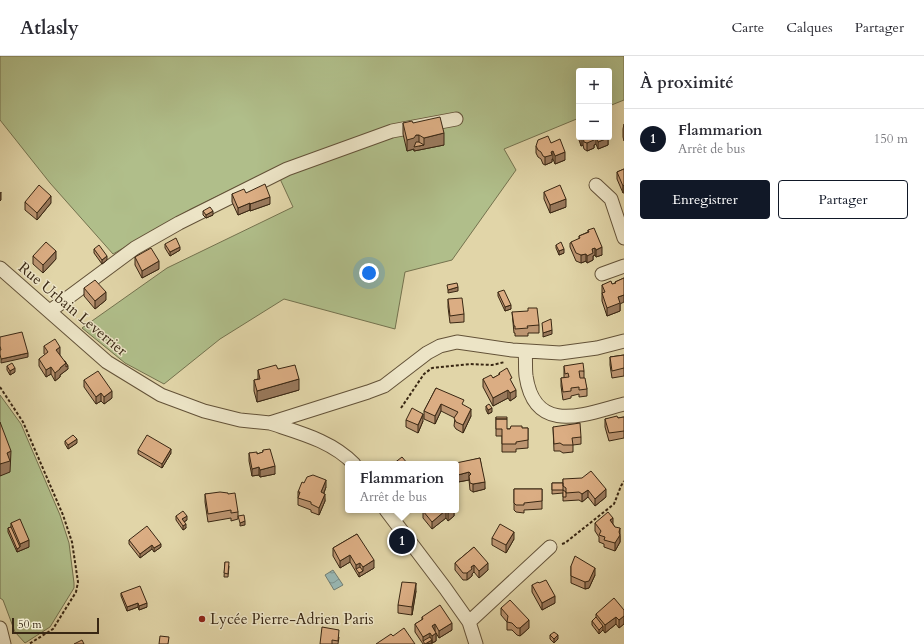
<!DOCTYPE html>
<html lang="fr">
<meta charset="utf-8">
<style>
:root{--surface:#fff;--page:#f7f7f7;--text:#2b2b33;--muted:#7c7c81;--line:#e1e1e2;--accent:#111827}
body{margin:0;font-family:Cardo,serif;background:var(--page);color:var(--text)}
.controls{position:absolute;right:12px;top:12px;display:grid;overflow:hidden;border-radius:4px;box-shadow:0 4px 16px #0002}
.controls button{width:36px;height:36px;display:grid;place-items:center;padding:0;border:0;border-bottom:1px solid var(--line);background:var(--surface);color:var(--text);font:20px sans-serif}
.scale{position:absolute;left:12px;bottom:10px;width:87px;box-sizing:border-box;padding-left:4px;border:2px solid #392713;border-top:0;font-size:11px;line-height:14px;white-space:nowrap;color:#392713;-webkit-text-stroke:3px #ece4c6;paint-order:stroke}
.you{position:absolute;left:369px;top:217px;width:14px;height:14px;margin:-10px;border:3px solid #fff;border-radius:50%;background:#1a73e8;box-shadow:0 0 0 6px #1a73e833}
.badge{display:grid;place-items:center;width:26px;height:26px;border-radius:50%;background:var(--accent);color:#fff;font-size:13px;font-weight:700}
.pin{position:absolute;translate:-50% -50%;border:2px solid #fff;box-shadow:0 1px 4px #0006}
.popup{position:absolute;left:345px;top:405px;width:114px;height:52px;box-sizing:border-box;display:grid;place-content:center;border-radius:4px;background:var(--surface);filter:drop-shadow(0 1px 3px #0005);font-size:13px;white-space:nowrap;color:var(--muted)}
.popup b{font-size:15px;color:var(--text)}
.popup::after{content:'';position:absolute;left:50%;top:100%;margin-left:-8px;border:8px solid transparent;border-top-color:var(--surface)}
.list{margin:0;padding:0;list-style:none}
h2{display:flex;justify-content:space-between;align-items:center;height:52px;margin:0;padding:0 16px;font-size:17px}
h2 small{font-size:13px;font-weight:400;color:var(--muted)}
.list li{display:grid;grid-template-columns:26px 1fr auto;gap:12px;align-items:center;box-sizing:border-box;height:60px;padding:0 16px;border-top:1px solid var(--line)}
.list b{display:block;font-size:15px;white-space:nowrap}
.list p{margin:0;font-size:13px;white-space:nowrap;color:var(--muted)}
.list em{font-size:13px;font-style:normal;color:var(--muted)}
.actions{display:flex;gap:8px;padding:12px 16px}
.actions a{flex:1;padding:9px 0;border:1px solid var(--accent);border-radius:4px;text-align:center;font-size:14px;color:var(--accent)}
.actions .main{background:var(--accent);color:#fff}
.map{position:relative;flex:none;width:624px;height:588px;overflow:hidden}
header{display:flex;align-items:center;gap:24px;box-sizing:border-box;height:56px;padding:0 20px;background:var(--surface);border-bottom:1px solid var(--line)}
header strong{font-size:19px}
nav{display:flex;gap:22px;margin-inline-start:auto;font-size:14px}
main{display:flex}
aside{flex:1;background:var(--surface)}
.map>svg:first-child{display:block}
.green{fill:#b0be8a;stroke:#74724e}
.water{fill:url(#water-waves);stroke:#727d72}
.lines{fill:none;stroke-linecap:round;stroke-linejoin:round}
.minor-casing{stroke:#635238;stroke-width:15}
.path{stroke:#392713;stroke-width:2;stroke-dasharray:3 2;stroke-linecap:butt}
.minor{stroke:#ece4c6;stroke-width:13}
.wall{fill:#bc9571;stroke:#392713}
.shaded-wall{fill:#99795c;stroke:#392713}
.building{fill:#dbad83;stroke:#392713}
.poi-dot{fill:#8f2418;stroke:#ece4c6;stroke-width:1.5}
.labels{text-anchor:middle;dominant-baseline:central;stroke-width:3;stroke-linejoin:round;paint-order:stroke}
.street-label{font-size:15px;fill:#392713;stroke:#ece4c6}
.poi-label{font-size:15px;fill:#392713;stroke:#ece4c6;text-anchor:start}
</style>
<header>
<strong>Atlasly</strong>
<nav><a>Carte</a><a>Calques</a><a>Partager</a></nav>
</header>
<main>
<div class="map">
<svg width="624" height="588" viewBox="0 0 624 588">
<defs>
<pattern id="water-waves" width="16" height="10" patternUnits="userSpaceOnUse"><rect width="16" height="10" fill="#98b6b2"/><path d="M0 5q4-4 8 0t8 0" fill="none" stroke="#7d9490"/></pattern>
</defs>
<rect width="100%" height="100%" fill="#e1d5a8"/>
<filter id="stains"><feTurbulence type="fractalNoise" baseFrequency=".005" numOctaves="4"/><feColorMatrix values="0 0 0 0 .2 0 0 0 0 .09 0 0 0 0 .02 0 0 0 .5 -.17"/></filter>
<radialGradient id="worn" r=".72"><stop offset=".6" stop-color="#630" stop-opacity="0"/><stop offset="1" stop-color="#630" stop-opacity=".3"/></radialGradient>
<!-- green -->
<path class="green" d="M0 0H624V44L609 50V15H579V62L504 93 516 114 452 204 405 216 395 273 284 243 220 283 164 328 125 307 82 272 167 212 293 151 275 112 191 153 113 198 50 127 0 64Z
M0 339 21 368 60 459 69 487 74 527V532L50 571 25 587 15 576 3 544 0 542Z"/>
<!-- water -->
<path class="water" d="M333 514 343 529 334 534 325 519Z"/>
<g class="lines">
<defs>
<path id="minor" d="M596 129 611 143 624 182
M0 212 107 306 161 339 204 355 240 364 270 367 368 336 384 330 427 297 440 290 457 286 512 294 560 297 597 292 624 285
M602 218 624 210
M50 255 135 192 179 167 287 113 392 75 456 63
M525 295C526 303 525 312 526 320 535 380 585 358 624 348
M270 367C300 377 332 385 354 408
M386 454 445 532 469 566 476 588
M469 566 550 491
M0 572 4 588"/>
</defs>
<!-- minor casing -->
<use href="#minor" class="minor-casing"/>
<!-- path -->
<path class="path" d="M0 331 23 366 63 459 72 486 78 526 76 536 53 573 29 588
M401 352 424 318 432 312 470 308 492 309 505 306
M562 488 565 487 614 448 621 430 624 425"/>
<!-- minor -->
<use href="#minor" class="minor"/>
</g>
<!-- wall -->
<path class="wall" d="M403 67H413L444 89 414 95V93L407 95 403 78Z
M624 68V85L623 81V73Z
M579 76V81H608V89L598 93 596 88 594 89V92L587 95 584 93 583 89 581 90 579 84Z
M551 87 565 104 555 108 553 103H552V106L545 109 543 108 541 103 538 101 536 97V90Z
M624 113 623 137 617 123V116Z
M544 136 566 151 550 157 544 143Z
M246 137 270 148 250 155V154L238 159 232 146V138Z
M25 146 51 147 37 164 25 154Z
M203 155 213 159 206 162 203 159Z
M588 174 602 199 596 201 595 199 593 200V204L587 207 586 205 581 207 576 205 570 191V187L579 183V180L588 176Z
M165 188 180 194 170 200 165 192Z
M556 189 564 197 559 199 556 192Z
M94 193 107 204 102 208 94 197Z
M33 200 56 203 43 217 33 208Z
M135 201 159 213 142 222 135 209Z
M624 222 620 248V255L607 260 602 245V229L612 228H615V226Z
M84 232 106 244 95 253 84 240Z
M498 236 511 253 505 255 498 240Z
M448 243 464 258V266L450 267 448 251Z
M512 256 539 269V277H528V280H515V277H514Z
M44 290 60 298V299L68 313 60 319V321L55 325 51 318 46 321 39 310V303L45 299 44 298Z
M624 299V320L612 322 610 309V301Z
M7 310 15 316 10 319 7 314Z
M564 310 584 315V322L587 333V340L579 341V338L571 340V342L563 344 561 330V322H564Z
M278 313 299 334 257 346 254 335V324L258 323V314Z
M499 317 512 327 516 341 510 345 508 342 493 350 483 331V323L493 322 499 319Z
M84 324 112 342 104 348 101 345 96 348 84 331Z
M436 332 464 350 471 360 463 377 456 373 454 370 455 362 441 355 435 368 424 363V355Z
M486 350 492 356 488 358 486 354Z
M496 361 507 373 528 372V392L516 393V396H502V380H496Z
M624 361V382L609 385 605 371V363L618 362Z
M406 364 423 365 418 377 406 371Z
M553 371 581 381V388L573 389V396L563 397 560 395H554Z
M65 385 77 387 68 393 65 388Z
M138 394 171 397 162 412 138 398Z
M263 394 275 418 260 421 259 419 252 420 249 405V397L257 398 263 396Z
M480 402 485 433 473 436 470 434 469 424 458 426 456 417V408Z
M563 423 606 441 595 450 588 441 582 446 579 444 563 445V437L552 438V427H563Z
M304 427 326 431 324 437 325 445 319 459 311 456V454L298 449V436Z
M514 433H542V453L524 454V457L516 456 514 454Z
M205 438H228L238 456V463L231 465V462L208 466 205 446Z
M423 454H454V460L448 465 446 462 432 473 423 462Z
M176 460 187 464 184 466 186 472 183 474 176 464Z
M11 467 29 491 17 496 8 476V472L11 471Z
M595 467 613 468 620 480V486L615 495 604 491V488L599 486V481L595 475Z
M357 478 374 512 359 521 350 506 340 512 333 500V492Z
M492 482 514 483 506 497 492 489Z
M129 484 161 491 154 496 152 493 140 502 129 488Z
M474 491 488 514 479 522 474 516 472 518V520L467 524H463L455 514V507Z
M225 506 229 510 228 521H224Z
M571 510 595 519 589 532 585 533 571 527Z
M532 529 555 547 542 554 532 536Z
M416 535 412 559 398 557V549Z
M121 537 147 551 139 554 138 551 127 555 121 540Z
M501 552 529 572 520 580 517 579 512 574H507V566L501 559Z
M624 554V568L619 572 616 568 605 577 603 574 599 578 592 569V565L596 561V558Z
M422 561 452 574 439 582 436 577V585L431 588H423L415 576V568L422 564Z
M550 579 558 583 554 587 550 583Z
M339 581 338 588H320Z"/>
<!-- shaded-wall -->
<path class="shaded-wall" d="M444 77V89L414 95V93L407 95V84L416 79H419V90L424 89V82Z
M583 81V89L581 90V83Z
M594 81H596V88L594 89V92L587 95V87Z
M608 82V89L598 93V86Z
M553 95V103H552V106L545 109V101L551 96Z
M565 96V104L555 108V100Z
M624 129V137H623V130Z
M1 136V144L0 145V138Z
M51 140V147L37 164V157Z
M270 141V148L250 155V148Z
M566 143V151L550 157V149Z
M250 147V154L238 159V152Z
M213 155V159L206 162V159Z
M180 191V194L170 200V196Z
M602 191V199L596 201V194Z
M595 192V199L593 200V204L587 207V200L592 193Z
M564 193V197L559 199V195Z
M56 195V203L43 217V209Z
M586 198V205L581 207V199Z
M107 200V204L102 208V204Z
M159 205V213L142 222V215Z
M458 231V235L448 237V234Z
M106 236V244L95 253V245Z
M624 239V246L620 248V255L607 260V252L618 241Z
M511 249V253L505 255V251Z
M552 274V278L543 281V277Z
M60 291V298L56 301V294Z
M28 297V301L1 307V303Z
M66 307 68 310V313L60 319V321L55 325V317L60 312Z
M51 311V318L46 321V314Z
M15 312V316L10 319V315Z
M299 323V334L257 346V335Z
M508 334V342L493 350V342Z
M516 334V341L510 345V337Z
M112 335V342L104 348V341Z
M101 337V345L96 348V341Z
M441 348V355L435 368V360Z
M492 352V356L488 358V354Z
M471 353V360L463 377V369Z
M423 358V365L418 377V369Z
M77 383V387L68 393V389Z
M171 393V397L162 412V408Z
M11 395 10 416 0 420V408L7 397Z
M275 410V418L260 421V414Z
M259 411V419L252 420V413Z
M469 416V424L458 426V419Z
M326 424V431L321 444V436Z
M485 426V433L473 436V428Z
M606 433V441L595 450V443Z
M588 434V441L582 446V438Z
M325 438V445L319 459V452Z
M446 454V462L432 473V466Z
M452 454H454V460L448 465V457Z
M187 460V464L182 467V463Z
M613 462V469L610 464Z
M245 465V469L240 470V467Z
M186 468V472L183 474V470Z
M620 472V486L615 495V487Z
M514 476V483L506 497V489Z
M29 484V491L17 496V493L20 491V488Z
M161 488V491L154 496V492Z
M152 489V493L140 502V498Z
M350 499V506L340 512V505Z
M374 504V512L359 521V517L363 515V511Z
M360 507V515L356 513V509Z
M488 507V514L479 522V515Z
M474 509V516L472 518V520L467 524V517L471 511Z
M595 512V519L589 532 585 533V526Z
M416 527V535L412 559V551Z
M555 540V547L542 554V547Z
M138 547V551L127 555V551Z
M147 547V551L139 554V550Z
M624 560V568L619 572V564Z
M616 561V568L605 577V569Z
M529 564V572L520 580V572Z
M452 567V574L439 582V575Z
M435 568V576L432 570Z
M603 570V574L599 578V574Z
M430 577V585H423V581Z
M436 577V585L432 587V580Z
M558 579V583L554 587V583Z
M432 584V587L425 588Z"/>
<!-- building -->
<path class="building" d="M440 61 444 77 424 82 419 79H416L414 82 407 84 403 67 412 65 413 67Z
M548 80 551 87 560 83 565 96 555 100 553 95 551 96 552 99 545 101 543 100 541 96 538 94 536 90 538 84Z
M580 81H594L593 82 594 84 587 87 584 86 583 81 581 83Z
M596 81H608V82L598 86Z
M416 86H419L424 89 414 91Z
M624 113V129L623 130 617 116Z
M265 128 270 141 250 148V147L238 152 232 138 244 133 246 137Z
M39 129 51 140 37 157 25 146Z
M560 129 566 143 550 149 544 136Z
M210 151 213 155 206 159 203 155Z
M594 172 602 191 596 194 595 192 592 193 593 197 587 200 586 198 581 199 576 197 571 186 580 182 579 180 589 176 588 174Z
M176 182 180 191 170 196 165 188Z
M46 186 56 195 43 209 33 200Z
M561 186 564 193 559 195 556 189Z
M99 189 107 200 102 204 94 193Z
M151 192 159 205 142 215 135 201Z
M624 222V239L618 241 620 247 607 252 602 237 605 236 602 229 611 225 612 228 616 227 615 226Z
M95 224 106 236 95 245 84 232Z
M457 227 458 231 448 234 447 229Z
M504 234 511 249 505 251 498 236Z
M462 242 464 258 450 260 448 243Z
M528 252H537L539 269 527 270 528 272 515 273V270H514L512 256 528 255Z
M551 263 552 274 543 277 542 267Z
M22 276 28 297 1 303 0 298V294H1L0 290V281Z
M55 283 60 291 56 294 66 307 60 312V313L55 317 51 311 46 314 39 303 48 296 44 290Z
M624 299V312L612 315 610 301Z
M64 305H65L68 310 66 311V307Z
M12 307 15 312 10 315 7 310Z
M583 307 584 315H579L580 322H585L587 333 579 334V331L571 332V335L563 336 561 322 569 321 568 317 565 318 564 310Z
M276 309 278 313 295 309 299 323 257 335 254 324 260 323 258 314Z
M507 312 512 322 510 323 516 334 510 337 508 334 493 342 483 323 491 319 493 322 500 318 499 317Z
M98 315 112 335 104 341 101 337 96 341 84 324Z
M436 332 464 344 462 348 471 353 463 369 456 366 454 362 458 356 441 348 435 360 424 355Z
M489 348 492 352 488 354 486 350Z
M412 352 423 358 418 369 406 364Z
M617 360 618 362 624 361V375L609 377 605 363Z
M496 361H507V363H496Z
M496 363H507V373H510L511 370H522V372H528V384L516 386V388H502V373H496Z
M0 366 11 395 7 397 10 405 0 408Z
M580 367 581 381 572 382 573 389H563L560 387 554 388 553 371Z
M73 379 77 383 68 389 65 385Z
M147 379 171 393 162 408 138 394Z
M270 393 275 410 260 414 259 411 252 413 249 397 257 396V398L263 396V394Z
M402 401 408 408H393Z
M480 402 485 426 473 428 470 427 469 420 471 418 469 416 458 419 456 407Z
M591 415 606 433 595 443 588 434 582 438 579 436 566 437V432L563 430V423L582 422Z
M313 419 326 424 321 436 325 438 319 452 311 448V446L298 442 300 436H298L302 426 304 427 307 421Z
M552 427H563V434H552Z
M514 433H542V445L524 447V449H516L514 447Z
M563 434 566 436V441H563Z
M220 436 228 437V438L235 437 238 456 231 457V454L208 458 205 438Z
M423 454H452L448 457 446 454 432 466 423 455Z
M183 455 187 460 182 463 186 468 183 470 176 460Z
M608 456 613 462 610 464 615 471 620 472 619 476 620 479 615 487 604 484 605 481 599 479 601 475 595 467Z
M244 459 245 465 240 467 238 460Z
M20 463 29 484 20 488 11 467Z
M500 468 514 476 506 489 492 482Z
M147 470 161 488 154 492 152 489 140 498 129 484Z
M11 471 20 491 17 493 8 472Z
M357 478 374 504 363 511 360 507 356 509 350 499 340 505 333 492Z
M474 491 488 507 479 515 474 509 471 511 472 513 467 517H463L455 507Z
M575 500 595 512 589 525 585 526 571 520V510Z
M225 506H229L228 518 224 517Z
M360 511 363 515 359 517 356 513Z
M546 524 555 540 542 547 532 529 538 526 539 527Z
M402 526 416 527 412 551 398 549Z
M140 530 147 547 139 550 138 547 127 551 121 537Z
M614 542 624 554V560L619 564 616 561 605 569 596 558Z
M510 544 529 564 520 572H517L512 567 507 566 508 560 501 552Z
M440 549 452 567 439 575 435 568 432 570 436 577 432 580 430 577 423 581 415 568 423 563 422 561Z
M596 561 603 570 599 574 592 565Z
M322 571 339 574 338 585 332 584V588H320Z
M404 572 415 588H376L391 578 393 580Z
M554 576 558 579 554 583 550 579Z
M160 580 169 581 168 588H159Z
M430 581 432 584 425 588 423 585Z
M82 584 84 588H74Z"/>
<!-- markers -->
<circle class="poi-dot" cx="202" cy="563" r="4"/>
<g class="labels">
<!-- street labels -->
<g class="street-label">
<text transform="translate(73 253) rotate(40)">Rue Urbain Leverrier</text>
</g>
<!-- poi labels -->
<g class="poi-label">
<text x="210" y="563">Lycée Pierre-Adrien Paris</text>
</g>
</g>
<rect width="100%" height="100%" filter="url(#stains)"/>
<rect width="100%" height="100%" fill="url(#worn)"/>
</svg>
<div class="controls">
<button>+</button>
<button>−</button>
</div>
<div class="scale">50 m</div>
<div class="you"></div>
<div class="pin badge" style="left:402px;top:485px">1</div>
<div class="popup"><b>Flammarion</b>Arrêt de bus</div>
</div>
<aside>
<h2>À proximité<small></small></h2>
<ul class="list">
<li><span class="badge">1</span><div><b>Flammarion</b><p>Arrêt de bus</p></div><em>150 m</em></li>
</ul>
<div class="actions"><a class="main">Enregistrer</a><a>Partager</a></div>
</aside>
</main>
